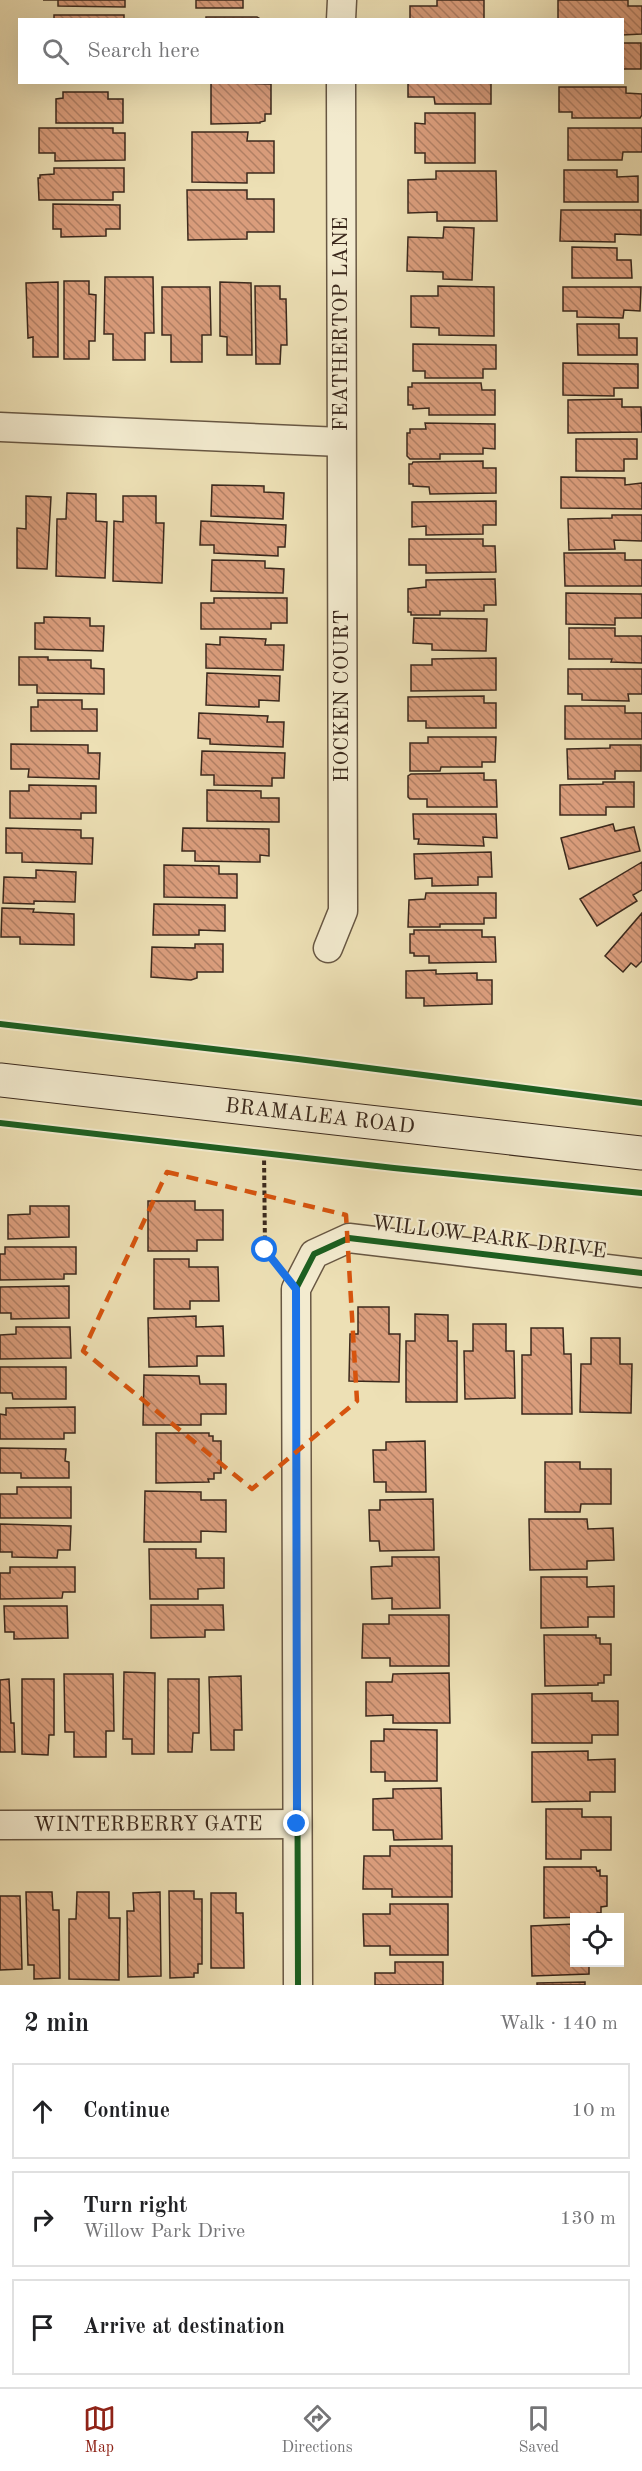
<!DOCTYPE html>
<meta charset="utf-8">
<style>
:root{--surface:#fff;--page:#f2f2f2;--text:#202124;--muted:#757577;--line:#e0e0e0;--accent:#8f2418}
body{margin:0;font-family:"Old Standard TT",serif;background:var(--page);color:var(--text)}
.controls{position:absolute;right:18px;bottom:18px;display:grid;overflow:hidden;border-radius:0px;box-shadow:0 6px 24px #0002}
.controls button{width:54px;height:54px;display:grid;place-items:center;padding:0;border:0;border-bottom:2px solid var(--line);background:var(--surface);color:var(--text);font:30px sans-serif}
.stop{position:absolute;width:18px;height:18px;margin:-14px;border:4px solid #1a73e8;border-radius:50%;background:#fff}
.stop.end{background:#1a73e8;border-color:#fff;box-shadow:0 2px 6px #0008}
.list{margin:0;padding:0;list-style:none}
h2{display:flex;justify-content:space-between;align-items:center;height:78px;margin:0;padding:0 24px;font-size:26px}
h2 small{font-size:20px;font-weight:400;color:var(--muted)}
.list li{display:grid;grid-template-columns:39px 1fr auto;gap:18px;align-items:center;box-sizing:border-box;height:96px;margin:0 12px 12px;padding:0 12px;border:2px solid var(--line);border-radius:0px}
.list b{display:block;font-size:22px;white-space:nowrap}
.list p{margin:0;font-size:20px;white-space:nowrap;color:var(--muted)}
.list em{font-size:20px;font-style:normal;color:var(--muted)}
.icon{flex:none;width:33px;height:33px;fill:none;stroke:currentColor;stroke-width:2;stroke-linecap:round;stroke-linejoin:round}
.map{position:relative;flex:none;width:642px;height:1985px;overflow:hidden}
.search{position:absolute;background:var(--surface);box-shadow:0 6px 24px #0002;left:18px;right:18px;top:18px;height:66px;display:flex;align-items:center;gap:15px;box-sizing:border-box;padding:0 21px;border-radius:0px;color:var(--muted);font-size:22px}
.sheet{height:402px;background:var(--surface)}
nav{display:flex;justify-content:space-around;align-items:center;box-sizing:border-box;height:84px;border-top:2px solid var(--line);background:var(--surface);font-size:16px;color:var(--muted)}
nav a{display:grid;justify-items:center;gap:3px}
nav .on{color:var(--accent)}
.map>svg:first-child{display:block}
.building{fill:url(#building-back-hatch);stroke:#3b291d;stroke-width:1.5}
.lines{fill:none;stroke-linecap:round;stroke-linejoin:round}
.street-casing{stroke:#685743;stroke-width:31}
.secondary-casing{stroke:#3b291d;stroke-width:35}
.path{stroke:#3b291d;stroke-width:4;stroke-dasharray:4.5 3;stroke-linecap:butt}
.street{stroke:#f3ebcf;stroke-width:28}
.secondary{stroke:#f3ebcf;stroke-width:33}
.cycleway-casing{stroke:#f3ebcf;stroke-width:10}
.cycleway{stroke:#1b5e20;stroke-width:6}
.route{stroke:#1a73e8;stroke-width:8}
.marked{fill:none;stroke:#d7540e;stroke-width:4.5;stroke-dasharray:12 8;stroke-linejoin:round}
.labels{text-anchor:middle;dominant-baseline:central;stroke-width:4.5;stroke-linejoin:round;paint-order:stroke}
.street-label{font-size:21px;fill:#3b291d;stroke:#f3ebcf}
</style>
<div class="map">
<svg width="642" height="1985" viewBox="0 0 642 1985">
<defs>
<pattern id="building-back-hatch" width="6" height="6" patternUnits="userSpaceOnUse" patternTransform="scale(1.5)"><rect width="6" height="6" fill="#da9d7c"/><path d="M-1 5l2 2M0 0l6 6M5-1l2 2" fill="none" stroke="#b28065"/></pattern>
</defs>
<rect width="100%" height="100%" fill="#ede0b5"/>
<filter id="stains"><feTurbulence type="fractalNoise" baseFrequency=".00333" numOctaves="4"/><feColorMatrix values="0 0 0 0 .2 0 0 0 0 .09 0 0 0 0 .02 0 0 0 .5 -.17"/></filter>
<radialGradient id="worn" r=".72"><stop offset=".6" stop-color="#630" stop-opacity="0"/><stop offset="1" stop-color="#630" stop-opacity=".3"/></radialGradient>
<!-- building -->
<path class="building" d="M43 0H125V7L58 6V0Z
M196 0H243V8H196Z
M437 0H484V20H410V6H437Z
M558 0H628V6H642V34L622 35V20H558Z
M54 15H124V20H54Z
M206 17H257L262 20H206Z
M622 43H641V69H622Z
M211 82 271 84V114H265V121L260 122V123L211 124Z
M408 82H491V104H435L434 97H408Z
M559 87H626V93L642 94V115L640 118H572V112H559Z
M63 92H108V99H123V123H56V99L63 98Z
M425 113H475V163H425V153H415V123L425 124Z
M39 128H113V133H125V160L55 161V153H39Z
M568 128H642V152H623L622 160H568Z
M192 132H248L247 141H274V173H247V183L192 182Z
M54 168H124V192H113V200H39L38 178H40V175L54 174Z
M564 170H617V177L638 176V202H564Z
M436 171H496L497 221H437V212L408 213V180L436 179Z
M187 190H247V199H274V232H247V239L188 240Z
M53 204 120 205V229H106V236L61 237V229H53Z
M561 210H641V235L615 234V242L560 241Z
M444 227 474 228 472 280 443 279V272L407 271 408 237 443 238Z
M572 247 617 248V260H631L632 278H572Z
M105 277H153L154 333H145V360H113V334H104Z
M64 281H89V294L96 295 95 341H89V359H64Z
M58 282V357H33V337L28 338 26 283Z
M220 282 251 283 252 355H227V337L220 336Z
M255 286H280V299H286L287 345H281L280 364H256Z
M438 286 494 287V336L439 335V328L411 327V296H438Z
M162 287H210L211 335H202V362H171V335H162Z
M563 287H641L640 311 624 310 623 318 577 317V311H563Z
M577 324H619V338H637V355H578Z
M413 344 496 345V369H483V378H425V371H413Z
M563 363 638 364V388H614V396L563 395Z
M412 383H481L482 390H495V415H429V408L413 409V405H408V387H412Z
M622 399V407H641L642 432 568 433V400Z
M425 423 495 424V449L483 448V454H440V459H410L407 456V433H410V429H426Z
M576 439H637V459H624V471H576Z
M483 461V468H496V493L430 494 429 487 413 486V484H409V464H412L413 462Z
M561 477 625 478V485L642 483V509L561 508Z
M212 485 264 486V492L284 493 283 519 211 516Z
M67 493 96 494V521L107 522 105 578 56 576 57 519H66Z
M26 496 51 497 47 569 17 568V528L26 529Z
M123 496H156V523H164L162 583 113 581 114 521 123 522Z
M496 501V525H483V534L426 535V526L412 527V502Z
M612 515H642V541L614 540 615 549 569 550 568 519 612 518Z
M201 521 286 525 285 547H278V556L214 553V545H200Z
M409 539H483V546H495L496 572 426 573V565H409Z
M564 553H625V560H642V586H565Z
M212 560 265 561V568L284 569 283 593 211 591Z
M495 579 496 605H484V611H440V615H411V612H408V589L426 587V580Z
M566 593 642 594V618H615V625L566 624Z
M214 598H287V623H271V629H201V603H214Z
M44 617 90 618V626H104L103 651 35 649V623H44Z
M414 618 487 619 486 651 432 650V644L413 643Z
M569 628H615V636H642V663L611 662 612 659H569Z
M220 637 266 639 265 645H284L283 670 206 668V644L220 645Z
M19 657H48V660H91V668L104 669V694L37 693V685H19Z
M496 658V690L411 691V665H432V659Z
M568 669H642V694H628L629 701 582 700V694H568Z
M207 673 280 676 279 701 259 700V707L206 705Z
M484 696V703H496V728H426V721H408V697Z
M38 700H82V709H97V731H31V707H38Z
M565 706H625V713H642V739H565Z
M199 713 268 716 267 722H284L283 747 210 744V739L198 738Z
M428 737H496L495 762H482V767H441L440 771H410V743H428Z
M11 744 88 745V753H100L99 779 28 777 29 769H11Z
M610 745H641V771H615V779H568L567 749 610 748Z
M202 751 285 753 284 778H272V786L214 785V775H201Z
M484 773V780H496L497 807H427V799H410L408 797V776L411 774Z
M603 782H634V807H606V815H560V785L603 784Z
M29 785 96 786V813H81V819L10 818V791H29Z
M207 790 261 791V798H279V822L207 821Z
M413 814H496L497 838 483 837 484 846 418 844 419 839H414Z
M613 824 615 831 634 827 640 851 569 869 561 838Z
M6 828 81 830V838H93L92 864 22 862V853H6Z
M183 828 269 829V856L260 855V862L195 861V851H182Z
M491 852 492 877H478V885L432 886V878L415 879 414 854Z
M642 862V890L633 895 637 901 597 926 580 899Z
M164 865 219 866V874H237V898L164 897Z
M36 870 76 872 75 902 34 901V904L3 903 4 877 36 878Z
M426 893H496V918H484V924H440V927H408L409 900 425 899Z
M154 904 225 905V931L199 930V935H153Z
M2 908 34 909 33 912 74 914V945L20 944V937H1Z
M642 913V961L636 967 631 963 623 972 605 956Z
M414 930H482V937H495L496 962 429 963V956H414V953H410V934H414Z
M195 944H223V972H197V978L191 980 151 977 152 947 195 948Z
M436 970V974L477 973V980H492V1004L424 1006V998H406V971Z
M148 1201H195V1210H223V1240H197V1251H148Z
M30 1206H69V1237L8 1239V1215L30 1214Z
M5 1247H76V1274H64V1279L0 1280V1254H5Z
M154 1259H189V1267H218L219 1301H190V1309H154Z
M69 1286V1318L11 1319V1313H0V1287Z
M358 1307H389V1334H400L399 1382 349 1381 350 1334H358Z
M415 1314 448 1315V1341H457V1402H406V1341H415Z
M196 1316V1327L223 1326 224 1356H197V1366L149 1367 148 1318Z
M473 1324H506V1351H514L515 1398 465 1399 464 1351H473Z
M16 1327H70L71 1358 0 1359V1335L16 1334Z
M531 1328H563L564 1354H571L572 1414H522V1355H531Z
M591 1338H620V1364H632L631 1413 580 1412 581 1364H591Z
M0 1367H66V1399H13L12 1393H0Z
M144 1375 199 1376 200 1384H226V1414H201V1425H143Z
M75 1407V1433H64V1439H0V1414L6 1415V1408Z
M156 1433H209V1436H213V1441H221V1473H214V1479H208L209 1482 156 1483Z
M425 1441 426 1492H386V1482H374L373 1450H386V1442Z
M0 1448 66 1449 65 1461 69 1462V1478H21V1473H0Z
M545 1462H580V1469H611V1504H581L580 1512H545Z
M17 1487H71V1518H0V1494H17Z
M145 1491 201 1492V1500H226V1532L201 1531V1542H144Z
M433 1499 434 1550 380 1551 379 1541H370L369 1510H380V1500Z
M529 1519H587L588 1529 613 1528 614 1560 587 1561V1569L530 1570Z
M0 1524 71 1526 70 1550H58L57 1558 12 1557V1552H0Z
M149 1549H196V1558H224V1588L198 1589V1599H150Z
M392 1557H439L440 1608 392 1609V1598L372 1599 371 1567 392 1566Z
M10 1567H75V1592H63L62 1598 0 1599V1573H10Z
M541 1577H587V1587L614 1586V1617H588V1627L541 1628Z
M151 1605H223L224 1630H205V1637L151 1638Z
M4 1606H67L68 1638 14 1639V1632H5Z
M389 1615H449V1666H390V1658H362L363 1624H389Z
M544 1635H596V1638H600V1644H611V1675H604V1683H598V1685L545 1686Z
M124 1672 155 1673 154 1754H132V1739H123Z
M449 1673 450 1723H393V1715L366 1716V1682H392L393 1674Z
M64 1674H113L114 1731H106V1757H74V1732H65Z
M241 1676 242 1730H234V1750H211L209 1677Z
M9 1679 11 1723H14L15 1752H0V1680Z
M22 1679H54V1735H49L48 1755 22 1754Z
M168 1679H199V1733H193L192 1752H168Z
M592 1693V1701H618V1735H592V1743H532V1694Z
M384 1729 437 1730V1781H385V1772H371V1741H384Z
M588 1751V1760L615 1759V1792H590V1801L532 1802V1752Z
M441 1788 442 1839 394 1840 393 1830H373V1799L393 1798V1789Z
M546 1809H582V1817H611V1850H581V1859H546Z
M390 1846H452V1897H392V1889H363L364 1856H390Z
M544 1867H596L597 1871 600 1870V1876H607V1906L601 1907V1913H597V1917L544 1918Z
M169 1891H194V1899H202V1964H198V1973H194V1977L170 1978Z
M26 1892H52L53 1910H59L60 1978 34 1979V1965H28Z
M77 1892H109V1918H120L119 1980 69 1979V1919H76Z
M160 1892 161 1976 128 1977 127 1911H134L133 1893Z
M211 1893H236V1913H243L244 1968H211Z
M0 1896H20L22 1969 0 1970Z
M390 1904H448V1955H390V1946H364L363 1914H390Z
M574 1924V1962H615V1965H589V1974L532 1976 531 1926Z
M395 1962H443V1985H375V1973H395Z
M585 1982V1985H537V1983Z"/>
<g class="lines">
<defs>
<g id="street">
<path d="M341 20 342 0"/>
<path d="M0 427 341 442"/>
<path d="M328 948 343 911 341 82"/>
<path id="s1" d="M0 1825 297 1824"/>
<path d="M298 1985 296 1289 314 1254 349 1238 642 1273"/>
</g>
<g id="secondary">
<path id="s2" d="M0 1080 642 1153"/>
</g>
</defs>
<!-- street casing -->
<use href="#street" class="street-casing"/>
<!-- secondary casing -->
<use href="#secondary" class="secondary-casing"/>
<!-- path -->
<path class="path" d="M264 1153 265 1249 277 1265"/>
<!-- street -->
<use href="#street" class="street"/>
<!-- secondary -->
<use href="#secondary" class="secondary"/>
<defs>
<path id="cycleway" d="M0 1024 298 1059 642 1103
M0 1123 394 1168 642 1193
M298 1985 296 1289 314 1254 349 1238 642 1273"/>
</defs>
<!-- cycleway casing -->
<use href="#cycleway" class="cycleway-casing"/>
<!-- cycleway -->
<use href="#cycleway" class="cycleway"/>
</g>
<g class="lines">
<!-- route -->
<path class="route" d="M265 1250 296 1289 297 1824"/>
</g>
<!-- marked area -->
<path class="marked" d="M167 1172 346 1215 357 1401 252 1489 83 1351Z"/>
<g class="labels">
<!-- street labels -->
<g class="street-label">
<text transform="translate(341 324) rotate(-90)">FEATHERTOP LANE</text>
<text transform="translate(342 696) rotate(-90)">HOCKEN COURT</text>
<text stroke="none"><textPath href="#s2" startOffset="322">BRAMALEA ROAD</textPath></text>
<text transform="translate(489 1238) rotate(7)">WILLOW PARK DRIVE</text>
<text stroke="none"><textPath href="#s1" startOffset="148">WINTERBERRY GATE</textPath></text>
</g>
</g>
<rect width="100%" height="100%" filter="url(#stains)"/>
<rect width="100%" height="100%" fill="url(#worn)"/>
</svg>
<div class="controls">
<button><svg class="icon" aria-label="locate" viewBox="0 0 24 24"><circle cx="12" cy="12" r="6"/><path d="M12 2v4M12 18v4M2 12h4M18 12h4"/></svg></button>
</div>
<div class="stop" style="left:265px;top:1250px"></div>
<div class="stop end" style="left:297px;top:1824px"></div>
<div class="search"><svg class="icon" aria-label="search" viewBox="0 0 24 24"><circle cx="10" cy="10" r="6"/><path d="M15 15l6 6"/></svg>Search here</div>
</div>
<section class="sheet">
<h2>2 min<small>Walk · 140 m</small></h2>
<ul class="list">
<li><svg class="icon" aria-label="ahead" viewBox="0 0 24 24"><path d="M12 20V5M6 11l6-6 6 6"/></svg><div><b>Continue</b></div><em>10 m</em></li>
<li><svg class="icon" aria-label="right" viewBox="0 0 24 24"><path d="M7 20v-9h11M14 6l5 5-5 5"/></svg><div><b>Turn right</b><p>Willow Park Drive</p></div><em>130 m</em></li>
<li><svg class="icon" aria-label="arrive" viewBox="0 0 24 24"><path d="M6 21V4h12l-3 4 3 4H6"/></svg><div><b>Arrive at destination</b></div></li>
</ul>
</section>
<nav>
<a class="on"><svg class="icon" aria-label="map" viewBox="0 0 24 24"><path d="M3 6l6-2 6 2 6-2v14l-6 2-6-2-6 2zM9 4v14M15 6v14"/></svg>Map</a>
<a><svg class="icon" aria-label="directions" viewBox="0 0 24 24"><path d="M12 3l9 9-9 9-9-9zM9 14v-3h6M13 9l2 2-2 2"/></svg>Directions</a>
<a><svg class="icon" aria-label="saved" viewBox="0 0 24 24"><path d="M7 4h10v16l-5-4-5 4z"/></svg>Saved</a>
</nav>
